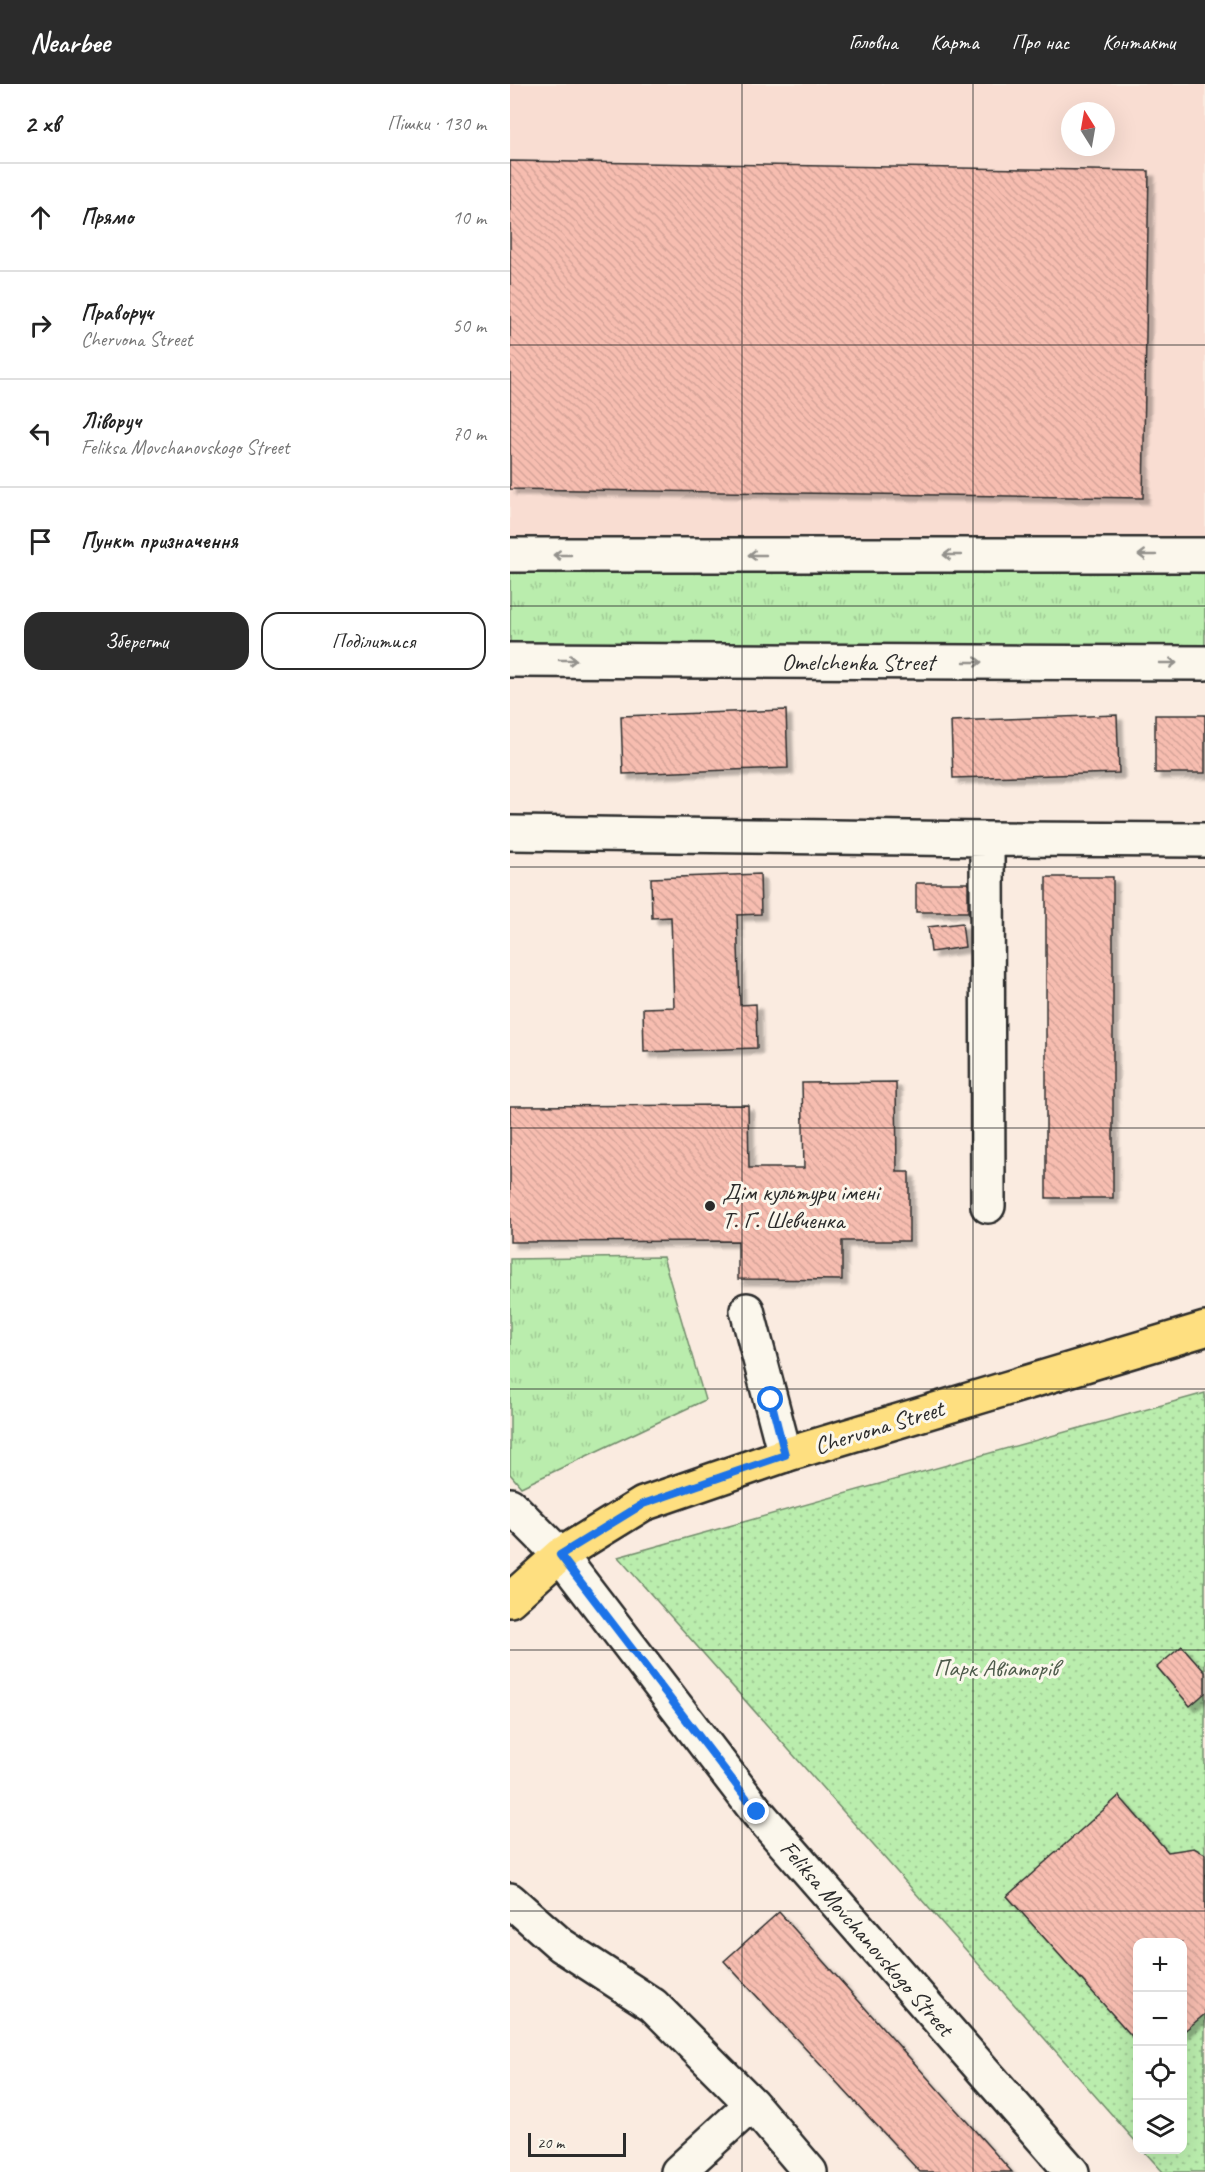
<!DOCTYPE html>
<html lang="uk">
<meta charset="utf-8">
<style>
:root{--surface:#fff;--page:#f6f6f6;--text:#222;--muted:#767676;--line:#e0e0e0;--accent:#2b2b2b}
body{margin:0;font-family:Caveat,sans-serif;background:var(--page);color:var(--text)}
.controls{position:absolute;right:18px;bottom:18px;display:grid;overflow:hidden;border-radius:12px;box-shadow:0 6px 24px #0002}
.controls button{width:54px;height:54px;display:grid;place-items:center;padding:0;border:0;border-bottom:2px solid var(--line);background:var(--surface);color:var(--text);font:30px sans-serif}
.compass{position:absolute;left:551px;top:18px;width:54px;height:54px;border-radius:50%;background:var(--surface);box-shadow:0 6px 24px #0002;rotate:349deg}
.scale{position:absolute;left:18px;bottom:15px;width:98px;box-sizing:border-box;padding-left:6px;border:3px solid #2b2b2b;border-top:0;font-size:16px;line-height:21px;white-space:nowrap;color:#2b2b2b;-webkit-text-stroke:4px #fbf7ec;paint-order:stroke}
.stop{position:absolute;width:18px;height:18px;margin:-14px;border:4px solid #1a73e8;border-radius:50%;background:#fff}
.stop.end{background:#1a73e8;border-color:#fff;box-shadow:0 2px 6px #0008}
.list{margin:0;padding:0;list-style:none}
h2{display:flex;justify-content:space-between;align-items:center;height:78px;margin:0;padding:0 24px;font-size:26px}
h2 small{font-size:20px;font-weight:400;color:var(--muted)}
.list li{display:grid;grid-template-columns:39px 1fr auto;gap:18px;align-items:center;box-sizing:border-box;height:108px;padding:0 24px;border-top:2px solid var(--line)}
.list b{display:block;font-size:22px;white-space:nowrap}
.list p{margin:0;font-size:20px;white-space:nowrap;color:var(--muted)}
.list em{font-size:20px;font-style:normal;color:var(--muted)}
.actions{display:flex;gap:12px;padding:18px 24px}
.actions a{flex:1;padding:14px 0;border:2px solid var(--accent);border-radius:18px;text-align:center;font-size:21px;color:var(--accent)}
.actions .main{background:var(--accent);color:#fff}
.icon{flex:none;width:33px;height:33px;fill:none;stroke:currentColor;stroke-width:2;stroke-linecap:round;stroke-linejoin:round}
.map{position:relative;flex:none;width:695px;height:2088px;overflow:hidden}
header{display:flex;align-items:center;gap:36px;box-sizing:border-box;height:84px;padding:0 30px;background:var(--accent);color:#fff}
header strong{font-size:28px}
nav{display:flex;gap:33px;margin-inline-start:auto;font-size:21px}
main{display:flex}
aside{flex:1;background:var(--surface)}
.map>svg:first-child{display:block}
.built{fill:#f9ddd2;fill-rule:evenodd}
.grass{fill:url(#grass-tufts);stroke:#728c6c;stroke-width:1.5}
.park{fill:url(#park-dots);stroke:#728c6c;stroke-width:1.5}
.building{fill:url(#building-back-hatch);stroke:#2b2b2b;stroke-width:1.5;filter:url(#shadow)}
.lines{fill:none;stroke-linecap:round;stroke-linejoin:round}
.minor-casing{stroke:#2b2b2b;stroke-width:38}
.major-casing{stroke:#2b2b2b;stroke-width:38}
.minor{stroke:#fbf7ec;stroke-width:33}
.major{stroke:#fedf80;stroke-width:33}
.oneway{stroke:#93918c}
.route{stroke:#1a73e8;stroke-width:8}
.grid{fill:none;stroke:#2b2b2b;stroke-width:1.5;stroke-opacity:0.55}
.poi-dot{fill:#2b2b2b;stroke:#fbf7ec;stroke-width:2}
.labels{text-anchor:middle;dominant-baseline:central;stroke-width:6;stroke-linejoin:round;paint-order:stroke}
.street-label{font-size:24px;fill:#2b2b2b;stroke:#fbf7ec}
.poi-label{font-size:24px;fill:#2b2b2b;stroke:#fbf7ec;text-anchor:start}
.park-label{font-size:24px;fill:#4f5c4c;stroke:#fbf7ec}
</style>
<header>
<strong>Nearbee</strong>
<nav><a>Головна</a><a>Карта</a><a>Про нас</a><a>Контакти</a></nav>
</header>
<main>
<aside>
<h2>2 хв<small>Пішки · 130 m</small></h2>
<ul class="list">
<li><svg class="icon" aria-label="ahead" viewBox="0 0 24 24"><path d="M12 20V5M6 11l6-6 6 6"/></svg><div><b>Прямо</b></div><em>10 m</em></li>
<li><svg class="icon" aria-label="right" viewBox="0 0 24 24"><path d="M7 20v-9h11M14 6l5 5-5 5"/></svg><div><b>Праворуч</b><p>Chervona Street</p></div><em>50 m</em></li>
<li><svg class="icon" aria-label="left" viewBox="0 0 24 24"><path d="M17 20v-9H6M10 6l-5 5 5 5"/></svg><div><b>Ліворуч</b><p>Feliksa Movchanovskogo Street</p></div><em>70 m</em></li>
<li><svg class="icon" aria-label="arrive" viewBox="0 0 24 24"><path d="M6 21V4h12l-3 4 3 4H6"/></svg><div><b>Пункт призначення</b></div></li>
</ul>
<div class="actions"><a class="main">Зберегти</a><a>Поділитися</a></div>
</aside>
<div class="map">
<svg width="695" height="2088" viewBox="0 0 695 2088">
<defs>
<pattern id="grass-tufts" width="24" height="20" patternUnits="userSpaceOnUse" patternTransform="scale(1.5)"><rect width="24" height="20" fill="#baedad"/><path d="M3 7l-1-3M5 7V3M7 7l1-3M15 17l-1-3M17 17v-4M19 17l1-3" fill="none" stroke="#a0cb95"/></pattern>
<pattern id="park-dots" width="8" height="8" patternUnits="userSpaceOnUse" patternTransform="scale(1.5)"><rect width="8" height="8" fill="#baedad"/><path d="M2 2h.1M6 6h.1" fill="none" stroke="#a0cb95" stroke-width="1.8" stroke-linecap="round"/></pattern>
<pattern id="building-back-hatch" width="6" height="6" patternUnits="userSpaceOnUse" patternTransform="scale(1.5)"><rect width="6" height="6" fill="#f7bdb0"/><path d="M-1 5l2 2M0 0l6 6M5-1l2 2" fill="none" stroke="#d4a398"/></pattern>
<filter id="shadow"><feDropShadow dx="5.5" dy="5.5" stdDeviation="1.5" flood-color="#0004"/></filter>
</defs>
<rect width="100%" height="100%" fill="#faebe0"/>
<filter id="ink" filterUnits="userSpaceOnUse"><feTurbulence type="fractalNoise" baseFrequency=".0167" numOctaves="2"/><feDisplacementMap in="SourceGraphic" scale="12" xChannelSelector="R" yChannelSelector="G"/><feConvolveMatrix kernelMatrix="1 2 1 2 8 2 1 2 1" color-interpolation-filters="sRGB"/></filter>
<g filter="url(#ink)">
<!-- built -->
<path class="built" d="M0 0H695V464L0 462ZM560 27H596V63H560Z"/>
<!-- grass -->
<path class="grass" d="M695 484V566L0 563V485Z
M153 1173 195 1316 11 1403 0 1390V1175Z"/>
<!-- park -->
<path class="park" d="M695 1309V2088H653L633 2066H672V1858H628L627 2059 108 1473Z"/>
<!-- building -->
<path class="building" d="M0 77 639 87 633 414 0 405Z
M276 626 278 684 113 690 111 632Z
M607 631 609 689 443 694 441 637Z
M645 631H695V689H645Z
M250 790 251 830 227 831 230 921 246 920 247 964 134 968 133 924 164 923 161 833 142 834 141 794Z
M536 793H603V1114H536Z
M406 799H458V828H406Z
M452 839 455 863 421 868 418 843Z
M386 998 387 1088H399V1157H332V1196L228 1195V1157L0 1158V1022L238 1021 239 1084H294L292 999Z
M672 1562 695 1588V1609L680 1622 647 1583Z
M609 1712 658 1768 684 1764 695 1770V1930L672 1949V1858H628V1959L497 1812Z
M269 1828 502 2088H410L214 1877Z"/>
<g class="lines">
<defs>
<path id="minor" d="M0 471H695
M0 576 695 579
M0 749 477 755 695 756
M477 755 478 1122
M237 1226 275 1371
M0 1421 50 1471 247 1728 562 2088
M0 1816 51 1861 143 1921 242 2020 300 2088
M168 2088 242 2020"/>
<path id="major" d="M0 1516 50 1471 133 1420 275 1371 695 1245"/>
</defs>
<!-- minor casing -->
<use href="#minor" class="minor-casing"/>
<!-- major casing -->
<use href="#major" class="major-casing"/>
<!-- minor -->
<use href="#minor" class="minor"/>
<!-- major -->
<use href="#major" class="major"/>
</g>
<!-- one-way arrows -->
<defs><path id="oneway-shaft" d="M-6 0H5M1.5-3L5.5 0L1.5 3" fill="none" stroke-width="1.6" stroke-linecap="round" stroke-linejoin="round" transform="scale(1.5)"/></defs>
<g class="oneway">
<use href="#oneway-shaft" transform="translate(52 471) rotate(180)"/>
<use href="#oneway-shaft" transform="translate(247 471) rotate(180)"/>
<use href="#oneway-shaft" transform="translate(442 471) rotate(180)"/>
<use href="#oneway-shaft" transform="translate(637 471) rotate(180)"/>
<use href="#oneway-shaft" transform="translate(58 576)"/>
<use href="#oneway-shaft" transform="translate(463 578)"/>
<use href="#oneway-shaft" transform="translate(658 579)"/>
</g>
</g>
<g class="lines" filter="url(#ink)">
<!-- route -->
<path class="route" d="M247 1728 50 1471 133 1420 275 1371 261 1316"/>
</g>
<!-- grid -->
<path class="grid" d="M232 0V2088M463 0V2088M0 261H695M0 522H695M0 783H695M0 1044H695M0 1305H695M0 1566H695M0 1827H695"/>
<!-- markers -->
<circle class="poi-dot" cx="200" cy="1122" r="6"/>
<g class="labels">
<!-- street labels -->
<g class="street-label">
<text x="348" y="578">Omelchenka Street</text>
<text transform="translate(369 1343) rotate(-17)">Chervona Street</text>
<text transform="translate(357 1854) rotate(49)">Feliksa Movchanovskogo Street</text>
</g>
<!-- poi labels -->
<g class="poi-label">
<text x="212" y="1108">Дім культури імені<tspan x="212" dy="28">Т. Г. Шевченка</tspan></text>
</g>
<!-- park labels -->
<g class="park-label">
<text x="486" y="1584">Парк Авіаторів</text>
</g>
</g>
</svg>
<div class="controls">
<button>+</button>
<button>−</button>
<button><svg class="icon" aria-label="locate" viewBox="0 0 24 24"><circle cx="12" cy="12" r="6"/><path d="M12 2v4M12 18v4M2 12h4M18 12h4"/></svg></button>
<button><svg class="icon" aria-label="layers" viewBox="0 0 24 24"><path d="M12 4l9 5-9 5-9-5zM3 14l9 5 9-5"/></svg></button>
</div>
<svg class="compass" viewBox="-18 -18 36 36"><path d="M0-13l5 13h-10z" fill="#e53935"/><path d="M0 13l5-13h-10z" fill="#767676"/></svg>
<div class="scale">20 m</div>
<div class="stop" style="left:261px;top:1316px"></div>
<div class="stop end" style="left:247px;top:1728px"></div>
</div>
</main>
